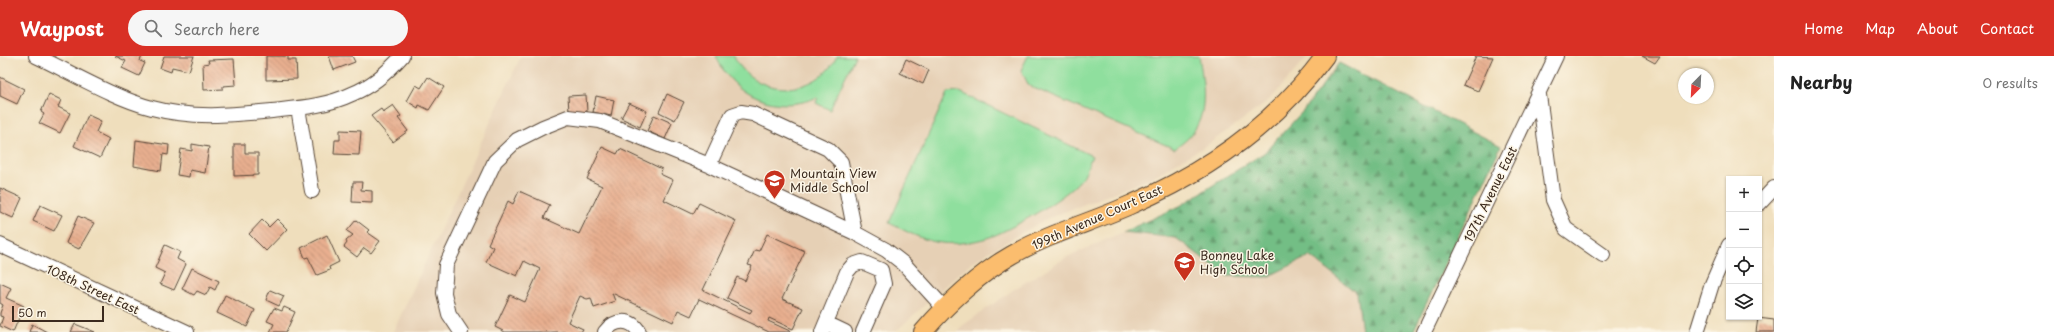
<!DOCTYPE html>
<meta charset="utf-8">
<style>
:root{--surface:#fff;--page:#f6f6f6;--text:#222;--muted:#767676;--line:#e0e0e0;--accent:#d93025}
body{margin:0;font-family:"Playpen Sans",sans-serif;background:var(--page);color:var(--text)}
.controls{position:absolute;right:12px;bottom:12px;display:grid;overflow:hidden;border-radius:0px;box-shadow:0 1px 3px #0004}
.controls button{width:36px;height:36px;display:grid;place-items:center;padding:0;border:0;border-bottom:1px solid var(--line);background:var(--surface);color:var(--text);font:20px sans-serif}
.compass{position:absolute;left:1678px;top:12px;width:36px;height:36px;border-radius:50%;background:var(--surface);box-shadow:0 1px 3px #0004;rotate:204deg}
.scale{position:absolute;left:12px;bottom:10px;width:92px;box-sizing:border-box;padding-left:4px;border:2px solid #3b2a1e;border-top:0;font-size:11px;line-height:14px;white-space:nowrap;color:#3b2a1e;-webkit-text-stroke:3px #fcf5e5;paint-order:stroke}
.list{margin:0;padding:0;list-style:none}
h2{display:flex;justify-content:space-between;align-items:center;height:52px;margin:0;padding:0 16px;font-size:17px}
h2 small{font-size:13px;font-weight:400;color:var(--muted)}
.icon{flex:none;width:22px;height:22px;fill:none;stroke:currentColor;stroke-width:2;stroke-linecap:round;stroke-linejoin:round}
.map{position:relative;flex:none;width:1774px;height:276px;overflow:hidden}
header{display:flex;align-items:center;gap:24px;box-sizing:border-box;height:56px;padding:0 20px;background:var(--accent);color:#fff}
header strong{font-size:19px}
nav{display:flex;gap:22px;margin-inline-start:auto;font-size:14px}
.search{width:280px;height:36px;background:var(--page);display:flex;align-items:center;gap:10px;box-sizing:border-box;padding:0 14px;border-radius:22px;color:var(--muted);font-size:15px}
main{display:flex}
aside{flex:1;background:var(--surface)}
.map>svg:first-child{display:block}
.built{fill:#e6d0b5}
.forest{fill:url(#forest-firs);stroke:#577452}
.pitch{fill:#8fdf9e;stroke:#65845e}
.building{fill:url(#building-back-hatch)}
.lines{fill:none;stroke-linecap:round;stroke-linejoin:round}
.minor-casing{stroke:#564536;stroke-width:16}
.major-casing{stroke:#564536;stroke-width:20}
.minor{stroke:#fff;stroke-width:14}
.major{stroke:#fbbd6e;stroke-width:18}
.labels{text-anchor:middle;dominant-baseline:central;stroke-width:3;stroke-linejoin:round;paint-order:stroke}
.poi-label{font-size:12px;fill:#3b2a1e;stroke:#fcf5e5;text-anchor:start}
.street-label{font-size:12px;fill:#3b2a1e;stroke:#fcf5e5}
</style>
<header>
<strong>Waypost</strong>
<div class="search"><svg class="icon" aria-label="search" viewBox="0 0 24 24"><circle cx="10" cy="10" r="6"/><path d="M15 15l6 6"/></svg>Search here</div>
<nav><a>Home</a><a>Map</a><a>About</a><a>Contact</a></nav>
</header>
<main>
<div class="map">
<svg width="1774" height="276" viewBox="0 0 1774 276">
<defs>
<pattern id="forest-firs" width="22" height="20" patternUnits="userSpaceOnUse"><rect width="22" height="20" fill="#73be85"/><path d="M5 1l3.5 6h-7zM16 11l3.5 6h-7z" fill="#609b6c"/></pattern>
<pattern id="building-back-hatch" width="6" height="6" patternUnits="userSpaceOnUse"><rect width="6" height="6" fill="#e8af8f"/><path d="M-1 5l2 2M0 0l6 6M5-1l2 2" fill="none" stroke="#bd8f74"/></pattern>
</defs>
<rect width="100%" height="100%" fill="#fcf5e5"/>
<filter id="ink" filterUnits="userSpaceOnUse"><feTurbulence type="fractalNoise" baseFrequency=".025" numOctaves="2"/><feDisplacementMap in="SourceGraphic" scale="8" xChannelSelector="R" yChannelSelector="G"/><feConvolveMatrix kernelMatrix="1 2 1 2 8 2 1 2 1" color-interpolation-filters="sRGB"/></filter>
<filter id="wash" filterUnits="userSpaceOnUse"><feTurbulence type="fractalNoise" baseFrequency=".012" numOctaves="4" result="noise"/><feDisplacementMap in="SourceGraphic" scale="16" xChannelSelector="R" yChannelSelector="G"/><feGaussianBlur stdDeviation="0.9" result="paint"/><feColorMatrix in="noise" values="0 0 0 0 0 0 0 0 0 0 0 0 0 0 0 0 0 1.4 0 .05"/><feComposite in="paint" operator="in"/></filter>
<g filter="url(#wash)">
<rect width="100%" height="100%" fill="#efdebc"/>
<!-- built -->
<path class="built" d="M521 0H1308L1269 45 1207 89 1147 124 1046 163 972 206 895 276H393Z
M1123 176 1176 182 1227 220 1267 221 1310 200 1357 237 1362 276H957L962 270 1016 232 1067 201Z"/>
<!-- forest -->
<path class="forest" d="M1339 7 1501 90 1413 276H1362L1357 237 1310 200 1267 221 1227 220 1176 182 1123 176 1180 150 1264 97 1304 54Z"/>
<!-- pitch -->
<path class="pitch" d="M716 0H734C754 43 817 42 837 0H855L830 54 816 47 818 41C777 59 733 41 716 0Z
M1028 0H1199C1203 24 1209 55 1193 76 1189 83 1181 88 1175 93L1029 30 1021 14Z
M960 36 1092 100C1089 106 1087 114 1084 119 1072 139 1015 171 993 180 979 185 958 189 942 187 923 185 906 175 889 167L947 37Z"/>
<g id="blocks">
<!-- building -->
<path class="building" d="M115 0H142L140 5 145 7 139 20 122 12 126 5Z
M164 0H194L189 15 172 11 171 16 160 12Z
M266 0H288V4H296L297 23 266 24Z
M329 0H352L355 6 334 14Z
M1476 0 1493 1 1478 35 1463 29Z
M1642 0H1660L1655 7Z
M234 3 236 29 223 30V33L204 34 203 8 209 7 208 4Z
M906 3 929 14 923 28 900 17Z
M0 21 24 33 17 48 0 40Z
M428 21 444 31 429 54 419 49 418 52 407 45 416 29 421 32Z
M49 38 61 44 58 51 70 57 60 77 39 67 44 58 41 56Z
M667 38 684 46 675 64 659 56Z
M586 39 587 56H569L568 40Z
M596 40 614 44 611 60 593 56Z
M629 47 647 55 640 71 621 62Z
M393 49 401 60 398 62 408 75 393 86 371 60 381 53 383 56Z
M88 59 101 65 96 76 109 83 100 102 74 90Z
M654 59 672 67 665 83 647 75Z
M340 74 361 75 359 99 334 98 335 84H340Z
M136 84 169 89 168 99 163 98 161 115 134 110Z
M192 88 209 91 205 117 190 114 189 121 177 119 181 93 192 95Z
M234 88H245V97H258V119L234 120Z
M602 91 617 98 620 93 662 113 660 118 673 124 664 144 693 158 699 147 736 165 703 234 750 257 752 254 727 242 737 221 745 225 752 210 748 209 755 194 759 195 767 178 805 195 782 243 803 252 793 273 769 262 768 265 792 276H769L699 243 691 260 678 254 673 266 612 237 615 245 594 252 591 242 587 243 580 240 568 266 583 273 581 276H505L495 271 510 239 525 246 540 213 524 205 517 220 486 206 493 191 488 188 508 145 513 148 519 135 550 149 544 162 579 178 602 130 587 123Z
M353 126H362L361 134 372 135V147L352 146Z
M0 132 22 142 13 162 0 156Z
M40 149 62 159 54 175 33 165Z
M78 160 94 167 79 193 66 187Z
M277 163 287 173 266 195 249 178 262 164 269 171Z
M356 164 369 174 367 176 380 185 371 197 364 192 357 201 344 191 347 187 346 185 353 179 347 175Z
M327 179 339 206 329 211 330 214 317 219 308 201 305 202 301 192Z
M165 189 180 196 177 203 186 208 174 234 160 228 165 217 155 212Z
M192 212 219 225 215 234 210 231 206 239 197 235 194 239 182 233Z
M0 227 11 232 6 242 24 250 13 276 0 270 3 261 0 260V257L3 249 0 247Z
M270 234 284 240 279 250 266 244Z
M225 239 255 254 247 271 217 257Z
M284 251 295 256 286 276H270L274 268 267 265 274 252 282 255Z
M1758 262 1774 264V276H1756Z
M32 268 47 276H29Z
M75 268 95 276H71Z"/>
</g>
</g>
<g filter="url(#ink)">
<use href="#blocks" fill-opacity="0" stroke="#564536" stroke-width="1"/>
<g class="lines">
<defs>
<path id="minor" d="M36 0C72 17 114 42 152 52 192 63 232 59 272 55 299 52 327 50 352 38 372 30 388 16 402 0
M1539 39 1553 144 1566 173 1603 199
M298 52 312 135
M709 109 732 59 741 56 753 58 828 93 841 106 855 177
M1759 148 1774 132
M0 189 187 276
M826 267 845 276
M461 276 449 258 444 237 446 209 495 105 517 84 543 71 568 61 600 65 709 109 855 177 886 194 904 208 944 252
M605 276C614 263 631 262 639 276
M822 276 847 216 853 209 862 206 881 214 884 228 863 276
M1424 276 1556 0
M1697 276 1712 228 1729 189"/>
<path id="major" d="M923 276C947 248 980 217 1012 199 1050 177 1093 166 1132 148 1208 115 1276 67 1325 0"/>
</defs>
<!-- minor casing -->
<use href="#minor" class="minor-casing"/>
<!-- major casing -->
<use href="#major" class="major-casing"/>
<!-- minor -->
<use href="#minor" class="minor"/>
<!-- major -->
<use href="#major" class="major"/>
</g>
</g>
<!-- icons -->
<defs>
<symbol id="school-pin" viewBox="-11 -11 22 30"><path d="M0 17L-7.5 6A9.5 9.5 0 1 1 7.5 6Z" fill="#c8321e" stroke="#fcf5e5"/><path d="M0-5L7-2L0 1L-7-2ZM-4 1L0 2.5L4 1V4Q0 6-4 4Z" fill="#fff"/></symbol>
</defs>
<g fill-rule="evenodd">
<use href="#school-pin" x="762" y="112" width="25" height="34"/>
<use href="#school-pin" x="1172" y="194" width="25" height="34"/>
</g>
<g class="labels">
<!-- poi labels -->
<g class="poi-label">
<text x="790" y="117">Mountain View<tspan x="790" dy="14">Middle School</tspan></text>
<text x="1200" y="199">Bonney Lake<tspan x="1200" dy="14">High School</tspan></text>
</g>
<!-- street labels -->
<g class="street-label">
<text transform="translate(1490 138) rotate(-64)">197th Avenue East</text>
<text transform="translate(1097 161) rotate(-24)">199th Avenue Court East</text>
<text transform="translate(93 233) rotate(25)">108th Street East</text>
</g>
</g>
</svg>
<div class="controls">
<button>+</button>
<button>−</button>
<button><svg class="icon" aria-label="locate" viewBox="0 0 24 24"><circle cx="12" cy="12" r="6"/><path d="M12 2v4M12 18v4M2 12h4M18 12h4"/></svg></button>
<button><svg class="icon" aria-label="layers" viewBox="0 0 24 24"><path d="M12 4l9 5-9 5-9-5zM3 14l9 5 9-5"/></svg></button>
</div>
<svg class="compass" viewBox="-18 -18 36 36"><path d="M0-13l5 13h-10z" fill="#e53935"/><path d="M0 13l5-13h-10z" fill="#767676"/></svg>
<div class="scale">50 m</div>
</div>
<aside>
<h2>Nearby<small>0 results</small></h2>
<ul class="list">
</ul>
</aside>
</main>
